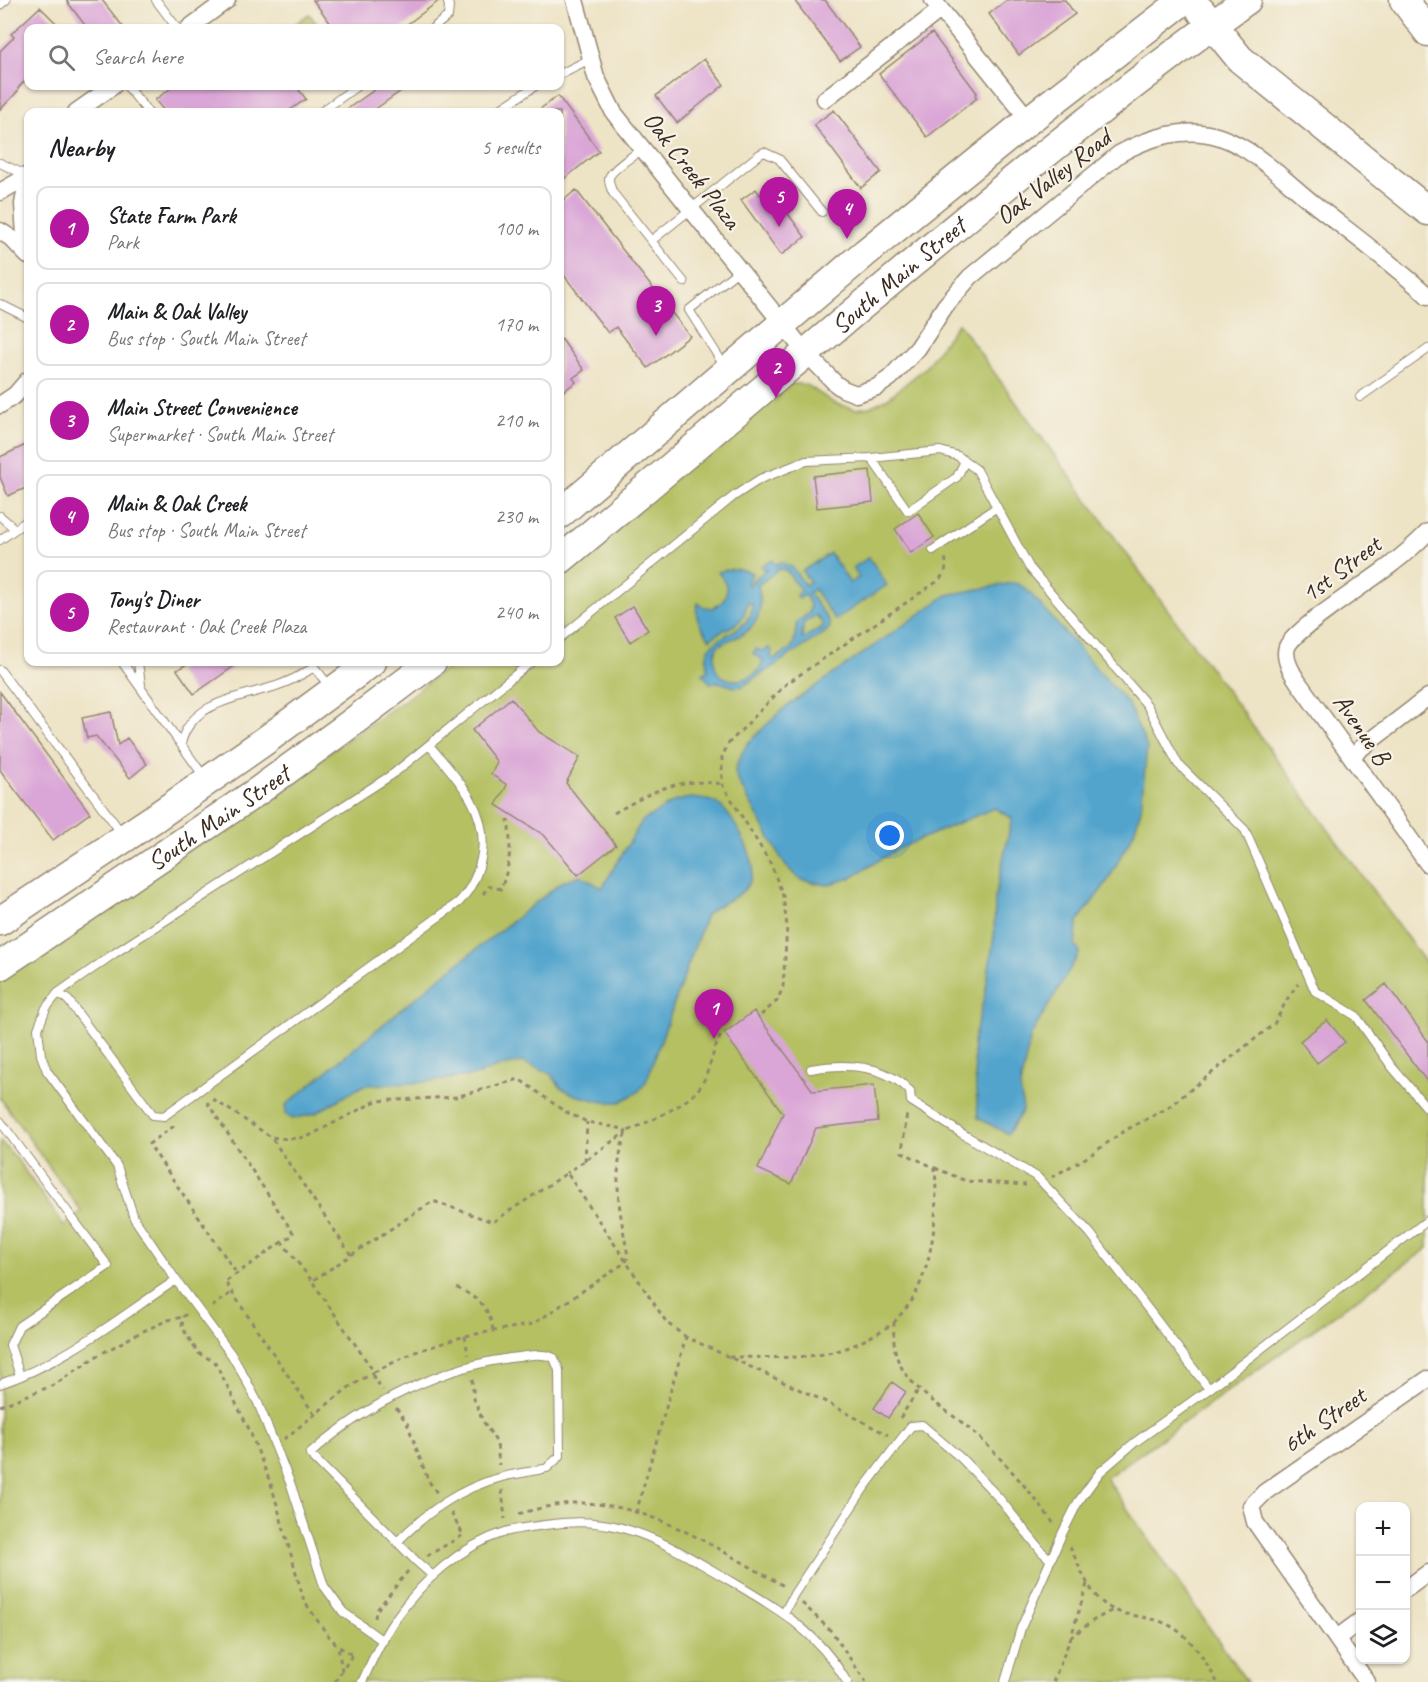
<!DOCTYPE html>
<meta charset="utf-8">
<style>
:root{--surface:#fff;--page:#f6f6f6;--text:#202124;--muted:#757577;--line:#e0e0e0;--accent:#b5179e}
body{margin:0;font-family:Caveat,sans-serif;background:var(--page);color:var(--text)}
.controls{position:absolute;right:18px;bottom:18px;display:grid;overflow:hidden;border-radius:12px;box-shadow:0 2px 4px #0004}
.controls button{width:54px;height:54px;display:grid;place-items:center;padding:0;border:0;border-bottom:2px solid var(--line);background:var(--surface);color:var(--text);font:30px sans-serif}
.you{position:absolute;left:890px;top:836px;width:21px;height:21px;margin:-15px;border:4px solid #fff;border-radius:50%;background:#1a73e8;box-shadow:0 0 0 9px #1a73e833}
.badge{display:grid;place-items:center;width:39px;height:39px;border-radius:50%;background:var(--accent);color:#fff;font-size:20px;font-weight:700}
.pin{position:absolute;translate:-50% -50px;filter:drop-shadow(0 2px 3px #0008)}
.pin::after{content:'';position:absolute;top:32px;width:21px;height:18px;background:inherit;clip-path:polygon(0 0,100% 0,50% 100%)}
.list{margin:0;padding:0;list-style:none}
h2{display:flex;justify-content:space-between;align-items:center;height:78px;margin:0;padding:0 24px;font-size:26px}
h2 small{font-size:20px;font-weight:400;color:var(--muted)}
.list li{display:grid;grid-template-columns:39px 1fr auto;gap:18px;align-items:center;box-sizing:border-box;height:84px;margin:0 12px 12px;padding:0 12px;border:2px solid var(--line);border-radius:12px}
.list b{display:block;font-size:22px;white-space:nowrap}
.list p{margin:0;font-size:20px;white-space:nowrap;color:var(--muted)}
.list em{font-size:20px;font-style:normal;color:var(--muted)}
.icon{flex:none;width:33px;height:33px;fill:none;stroke:currentColor;stroke-width:2;stroke-linecap:round;stroke-linejoin:round}
.map{position:relative;flex:none;width:1428px;height:1682px;overflow:hidden}
.search{position:absolute;background:var(--surface);box-shadow:0 2px 4px #0004;left:24px;top:24px;width:540px;height:66px;display:flex;align-items:center;gap:15px;box-sizing:border-box;padding:0 21px;border-radius:12px;color:var(--muted);font-size:22px}
.panel{position:absolute;background:var(--surface);box-shadow:0 2px 4px #0004;left:24px;top:108px;width:540px;height:558px;border-radius:12px}
.map>svg:first-child{display:block}
.green{fill:#b4c062;stroke:#787540;stroke-width:1.5}
.water{fill:#52a4cd;stroke:#466776;stroke-width:1.5;fill-rule:evenodd}
.building{fill:#daa6d7}
.lines{fill:none;stroke-linecap:round;stroke-linejoin:round}
.service-casing{stroke:#948672;stroke-width:10}
.minor-casing{stroke:#948672;stroke-width:19}
.trunk-casing{stroke:#948672;stroke-width:31}
.path{stroke:#948672;stroke-width:3;stroke-dasharray:4.5 4.5;stroke-linecap:butt}
.service{stroke:#fff;stroke-width:8}
.minor{stroke:#fff;stroke-width:16}
.trunk{stroke:#fff;stroke-width:28}
.labels{text-anchor:middle;dominant-baseline:central;stroke-width:4.5;stroke-linejoin:round;paint-order:stroke}
.street-label{font-size:26px;fill:#3b2a1e;stroke:#f7f3e8}
</style>
<div class="map">
<svg width="1428" height="1682" viewBox="0 0 1428 1682">
<rect width="100%" height="100%" fill="#f7f3e8"/>
<filter id="ink" filterUnits="userSpaceOnUse"><feTurbulence type="fractalNoise" baseFrequency=".0167" numOctaves="2"/><feDisplacementMap in="SourceGraphic" scale="12" xChannelSelector="R" yChannelSelector="G"/><feConvolveMatrix kernelMatrix="1 2 1 2 8 2 1 2 1" color-interpolation-filters="sRGB"/></filter>
<filter id="wash" filterUnits="userSpaceOnUse"><feTurbulence type="fractalNoise" baseFrequency=".008" numOctaves="4" result="noise"/><feDisplacementMap in="SourceGraphic" scale="24" xChannelSelector="R" yChannelSelector="G"/><feGaussianBlur stdDeviation="1.35" result="paint"/><feColorMatrix in="noise" values="0 0 0 0 0 0 0 0 0 0 0 0 0 0 0 0 0 1.4 0 .05"/><feComposite in="paint" operator="in"/></filter>
<g filter="url(#wash)">
<rect width="100%" height="100%" fill="#ede3c5"/>
<!-- green -->
<path class="green" d="M309 14 320 28H290Z
M958 323 1428 966V1248L1106 1478 1247 1682H0V1141L16 1158 64 1226 81 1211 0 1098V980L406 699 455 662H560V575L786 383 807 385 834 403 855 409 870 407 888 398 925 368Z"/>
<!-- water -->
<path class="water" d="M830 553 850 583 859 577 853 568 869 557 887 585 835 620 814 589 809 593 829 621 830 627 826 632 743 686 735 687 718 682 710 683 703 674 708 670C697 628 753 641 752 603H747C743 630 728 624 710 639 702 629 693 617 698 603L704 607 713 608C730 600 730 586 718 572 730 568 741 567 752 573L747 584 749 586 754 579 769 568 763 570 761 566 772 560 776 565 780 562 792 567 805 585 810 582 802 571ZM779 569 786 570 801 591 796 595 799 599 805 595 810 605 809 613 797 622C793 645 799 646 774 659L771 657 772 651 769 648 762 651 756 649 753 653 763 661C757 687 702 690 717 647 724 641 731 640 739 636 760 626 763 606 758 585ZM816 615 823 624 821 628 802 639 803 624Z
M1012 583 1019 584 1029 592 1128 704 1147 747 1141 809 1134 832 1107 882 1078 921 1075 946 1080 952 1031 1035 1020 1086 1023 1110 1008 1134 978 1118 973 1042 985 994 994 936 995 897 1012 818 994 808 895 850 851 878 826 885 799 879 785 865 737 779 735 771 738 761 747 744 783 709 947 595Z
M691 798C700 799 710 799 718 804 732 814 752 852 753 868 753 873 750 882 747 886 738 900 717 902 706 915L646 1082 638 1092 620 1102H603L575 1095 561 1088 551 1074 523 1062 497 1067 477 1075 416 1083 364 1085 316 1113 293 1119 286 1115V1105L432 984 562 882 580 875 602 888 642 821 675 801Z"/>
<g id="blocks">
<!-- building -->
<path class="building" d="M66 0H102L124 28H87Z
M313 0H440L402 28H334Z
M794 0H825L860 47 840 61Z
M1007 0H1065L1075 14 1019 55 989 14Z
M40 7 61 28H28V77L18 88V91L0 110V51L14 37 11 34Z
M932 33 977 93 975 95 977 98 927 137 879 74Z
M704 59 724 85 677 123 656 96Z
M174 86H296L306 99 287 112H165L155 100Z
M380 86H408L371 112H343Z
M558 96 599 151 560 182V112H536Z
M834 110 881 172 861 188 814 125Z
M769 188 805 237 781 255 741 200 756 189 760 195Z
M576 190 690 336 648 368 616 327 608 333 560 270V203Z
M560 337 584 370 573 378 576 382 560 394Z
M28 444V487L8 496 0 477V457Z
M870 470 873 502 817 508 813 476Z
M918 513 934 537 911 553 895 529Z
M633 606 648 630 630 642 615 618Z
M190 662H240L194 694 177 670Z
M0 692 90 813 53 840 0 770Z
M511 698 539 732 580 757 566 783 616 845 578 875 544 835 496 805 507 785 491 774 497 762 472 730Z
M111 712 118 745 127 738 147 764 130 778 96 736 87 738 82 718Z
M1386 984 1428 1041V1083L1366 1000Z
M754 1011 813 1091 874 1085 878 1121 816 1128 791 1184 758 1169 783 1113 724 1033Z
M1327 1020 1345 1042 1317 1063 1300 1041Z
M892 1382 906 1392 888 1418 874 1408Z"/>
</g>
</g>
<g filter="url(#ink)">
<use href="#blocks" fill-opacity="0" stroke="#948672" stroke-width="1.5"/>
<g class="lines">
<defs>
<path id="service" d="M156 0 177 28
M0 5 6 0
M433 28 448 16 449 6 447 0
M560 74 592 58
M127 86 148 112
M321 112 357 86
M496 112 535 86
M643 149C635 154 611 170 609 178 609 183 611 189 613 193L684 282
M0 163 28 176
M651 241 760 154 764 152 779 159 822 212
M0 304 28 318
M725 367 689 310 739 270
M1360 397 1428 349
M871 458 908 511 957 477 965 461
M0 516 15 529
M0 540 28 520
M933 550 997 507
M560 638 734 496 760 479 806 461 871 458 940 451 958 456 977 470 1029 567 1147 705 1178 764 1245 830 1315 991 1356 1016 1392 1067 1428 1109
M122 662 205 778
M138 662 141 685
M310 662 331 688
M0 670 123 835
M181 744C190 701 242 697 276 686 291 681 302 675 314 667
M58 993 68 1000 153 1115 164 1116 459 902C472 888 479 873 482 853 488 808 456 777 429 745
M811 1069C846 1063 884 1064 910 1091L911 1101 961 1133 1037 1177 1090 1233 1209 1389
M0 1121 108 1266 19 1326 10 1345 20 1376
M0 1384C64 1363 120 1317 176 1280
M397 1542C427 1512 460 1488 502 1477 517 1473 532 1472 547 1468L560 1456 559 1370 554 1358C543 1353 531 1355 519 1357 445 1364 364 1405 310 1454L416 1561 433 1576
M784 1613 794 1594 864 1488 911 1426 922 1425 962 1459 999 1498 1042 1552 1051 1560
M383 1641 343 1612 324 1586 291 1485 258 1403 245 1378 231 1354 176 1280 134 1218 117 1166 47 1071 41 1055 38 1029 46 1008 58 993 115 953 393 774 531 662
M362 1682C372 1661 382 1637 396 1618 422 1581 461 1546 505 1532 518 1528 532 1527 545 1525 571 1521 597 1521 622 1528 659 1538 691 1558 724 1577 775 1607 816 1629 847 1682
M1005 1682 1021 1628 1062 1534 1078 1502 1100 1472 1134 1443 1209 1389 1428 1220"/>
<path id="minor" d="M575 0 596 77 614 113 805 352 836 384 843 389 856 394 877 387 890 378 918 348 945 306 970 277 1119 154C1149 137 1186 126 1220 137 1255 149 1285 181 1314 204 1352 234 1392 263 1428 296
M933 0 1029 120
M189 28 227 0
M825 99 940 10
M76 112 113 86
M0 192 28 176
M0 231 11 238 28 256
M26 252 23 204 28 175
M0 405 15 395 28 380
M1428 532C1417 543 1405 554 1393 563 1373 580 1295 628 1287 647 1283 659 1292 673 1298 682L1428 864
M1351 756 1428 697
M1406 1589 1428 1573
M1337 1638 1360 1621
M1367 1682 1255 1522 1251 1506 1265 1492 1428 1379"/>
<g id="trunk">
<path d="M1404 0 1428 32"/>
<path d="M1201 11 1240 59 1428 211"/>
<path d="M560 514 865 253 1029 120 1184 0"/>
<path id="s1" d="M560 560C788 372 1007 173 1247 0"/>
<path d="M0 921 156 817 266 740 372 662"/>
<path id="s2" d="M0 966 258 791 342 730 432 662"/>
</g>
</defs>
<!-- service casing -->
<use href="#service" class="service-casing"/>
<!-- minor casing -->
<use href="#minor" class="minor-casing"/>
<!-- trunk casing -->
<use href="#trunk" class="trunk-casing"/>
<!-- path -->
<path class="path" d="M614 813C654 791 675 777 722 784
M483 894 489 886 501 889C510 864 512 847 508 820
M761 1015 777 1001 783 987 787 926 783 896 771 864 722 784V757L728 744 786 684 938 581C945 573 948 568 945 557
M213 1099 271 1137
M207 1102 294 1234 282 1242 312 1281
M174 1126 149 1144 237 1274
M585 1161 587 1122
M935 1168 966 1181 1026 1185
M1052 1177 1089 1156 1124 1131 1166 1109 1274 1024 1289 996 1298 984
M282 1242 225 1282 314 1414
M351 1255 271 1137 288 1139 307 1137 376 1101 456 1097 519 1079 564 1111 587 1122 624 1129 626 1132 567 1173
M457 1288C478 1298 489 1306 493 1330
M212 1307 232 1292
M186 1314 183 1317 182 1327 198 1353 215 1362 249 1429 272 1487 304 1601 327 1634 338 1646
M894 1323C900 1314 909 1306 914 1297 934 1258 938 1211 935 1168L902 1152 907 1112
M465 1336 468 1355
M729 1357C768 1357 812 1361 849 1347 865 1341 879 1332 894 1323 893 1345 894 1360 909 1378 927 1401 955 1415 976 1434 1005 1462 1031 1492 1054 1524
M374 1372 415 1352 465 1336 533 1324 626 1262 628 1256C620 1213 611 1174 626 1132 648 1121 693 1104 703 1082 711 1066 713 1048 722 1034
M372 1375 383 1390
M472 1379 474 1399 483 1421 497 1443 499 1465
M0 1406 54 1385 97 1356 139 1333 168 1320 183 1317
M396 1408 407 1423 428 1480 437 1493
M900 1418 919 1389
M284 1439 348 1388 374 1372 312 1281 433 1201 493 1222 567 1173 667 1323 686 1337
M502 1490 505 1519
M451 1513 463 1535
M636 1513 686 1337 822 1400 888 1435
M519 1514C536 1509 555 1504 573 1503 650 1501 720 1551 784 1586
M1070 1547C1081 1569 1090 1599 1114 1610 1127 1616 1144 1616 1159 1621 1188 1631 1203 1656 1217 1682
M427 1556 465 1534
M1087 1584 1071 1637 1094 1620 1113 1610
M802 1603 832 1632 866 1682
M375 1618 376 1611 408 1571
M342 1671 338 1646 352 1655
M335 1682 354 1652
M1053 1682 1071 1637"/>
<!-- service -->
<use href="#service" class="service"/>
<!-- minor -->
<use href="#minor" class="minor"/>
<!-- trunk -->
<use href="#trunk" class="trunk"/>
</g>
</g>
<g class="labels">
<!-- street labels -->
<g class="street-label">
<text transform="translate(692 170) rotate(52)">Oak Creek Plaza</text>
<text transform="translate(1053 177) rotate(-38)">Oak Valley Road</text>
<text stroke="none"><textPath href="#s1" startOffset="442">South Main Street</textPath></text>
<text transform="translate(1341 569) rotate(-37)">1st Street</text>
<text transform="translate(1362 729) rotate(55)">Avenue B</text>
<text stroke="none"><textPath href="#s2" startOffset="264">South Main Street</textPath></text>
<text transform="translate(1324 1420) rotate(-35)">6th Street</text>
</g>
</g>
</svg>
<div class="controls">
<button>+</button>
<button>−</button>
<button><svg class="icon" aria-label="layers" viewBox="0 0 24 24"><path d="M12 4l9 5-9 5-9-5zM3 14l9 5 9-5"/></svg></button>
</div>
<div class="you"></div>
<div class="pin badge" style="left:714px;top:1039px">1</div>
<div class="pin badge" style="left:776px;top:398px">2</div>
<div class="pin badge" style="left:656px;top:336px">3</div>
<div class="pin badge" style="left:847px;top:239px">4</div>
<div class="pin badge" style="left:779px;top:227px">5</div>
<div class="search"><svg class="icon" aria-label="search" viewBox="0 0 24 24"><circle cx="10" cy="10" r="6"/><path d="M15 15l6 6"/></svg>Search here</div>
<section class="panel">
<h2>Nearby<small>5 results</small></h2>
<ul class="list">
<li><span class="badge">1</span><div><b>State Farm Park</b><p>Park</p></div><em>100 m</em></li>
<li><span class="badge">2</span><div><b>Main &amp; Oak Valley</b><p>Bus stop · South Main Street</p></div><em>170 m</em></li>
<li><span class="badge">3</span><div><b>Main Street Convenience</b><p>Supermarket · South Main Street</p></div><em>210 m</em></li>
<li><span class="badge">4</span><div><b>Main &amp; Oak Creek</b><p>Bus stop · South Main Street</p></div><em>230 m</em></li>
<li><span class="badge">5</span><div><b>Tony's Diner</b><p>Restaurant · Oak Creek Plaza</p></div><em>240 m</em></li>
</ul>
</section>
</div>
